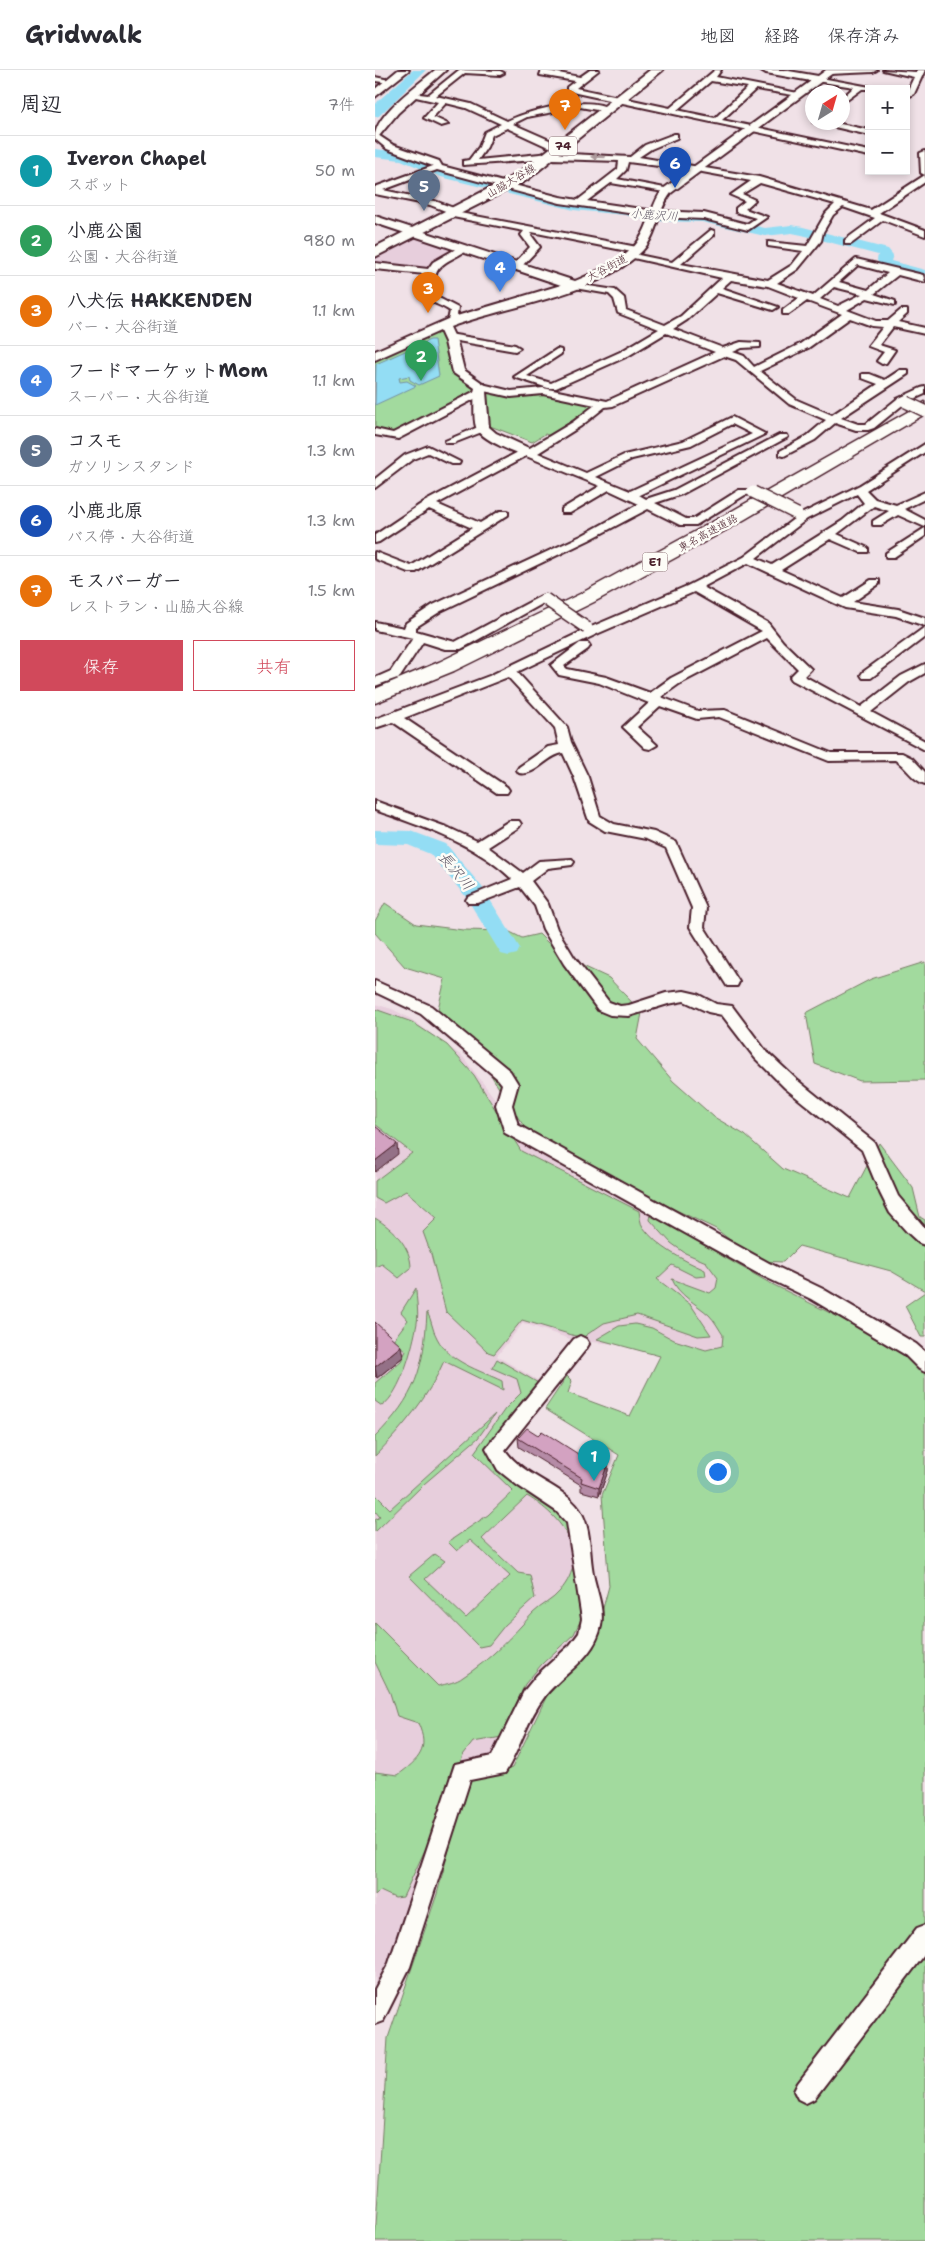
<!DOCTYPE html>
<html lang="ja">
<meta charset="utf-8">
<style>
:root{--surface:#fff;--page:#f7f7f7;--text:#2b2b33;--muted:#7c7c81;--line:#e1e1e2;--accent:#d1495b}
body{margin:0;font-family:"Shantell Sans","Klee One",sans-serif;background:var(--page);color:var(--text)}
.controls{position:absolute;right:15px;top:15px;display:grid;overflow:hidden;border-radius:0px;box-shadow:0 2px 8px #0003}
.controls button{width:45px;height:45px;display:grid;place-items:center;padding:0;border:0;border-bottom:1px solid var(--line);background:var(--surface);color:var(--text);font:25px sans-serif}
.compass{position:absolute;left:430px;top:15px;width:45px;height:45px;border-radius:50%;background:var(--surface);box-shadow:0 2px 8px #0003;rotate:37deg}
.you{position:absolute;left:342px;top:1401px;width:18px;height:18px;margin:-12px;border:4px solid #fff;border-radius:50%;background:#1a73e8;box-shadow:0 0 0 8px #1a73e833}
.badge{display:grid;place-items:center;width:32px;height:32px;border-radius:50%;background:var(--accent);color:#fff;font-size:16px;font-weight:700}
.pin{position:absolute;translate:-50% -41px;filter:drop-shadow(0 1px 2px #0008)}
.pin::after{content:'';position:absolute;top:26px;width:18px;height:15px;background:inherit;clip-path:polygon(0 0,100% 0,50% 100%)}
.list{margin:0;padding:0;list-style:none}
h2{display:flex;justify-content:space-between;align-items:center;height:65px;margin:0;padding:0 20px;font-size:21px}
h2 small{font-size:16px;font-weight:400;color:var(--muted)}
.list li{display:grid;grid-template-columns:32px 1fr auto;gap:15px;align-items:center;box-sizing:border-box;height:70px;padding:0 20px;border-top:1px solid var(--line)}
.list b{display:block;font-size:19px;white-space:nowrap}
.list p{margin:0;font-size:16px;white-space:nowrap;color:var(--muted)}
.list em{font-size:16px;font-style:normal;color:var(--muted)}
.actions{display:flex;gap:10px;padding:15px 20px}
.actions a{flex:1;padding:11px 0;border:1px solid var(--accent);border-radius:0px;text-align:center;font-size:18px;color:var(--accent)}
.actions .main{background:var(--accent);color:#fff}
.map{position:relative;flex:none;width:550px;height:2171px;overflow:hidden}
header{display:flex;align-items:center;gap:30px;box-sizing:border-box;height:70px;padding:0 25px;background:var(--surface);border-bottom:1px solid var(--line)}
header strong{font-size:24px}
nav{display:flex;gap:28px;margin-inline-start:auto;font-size:18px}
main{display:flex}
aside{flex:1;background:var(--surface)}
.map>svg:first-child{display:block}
.built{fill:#e7cedc}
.green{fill:#a2da9e;stroke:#767c64}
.water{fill:#93ddf4;stroke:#7691a4}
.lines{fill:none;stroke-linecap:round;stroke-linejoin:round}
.river{fill:#93ddf4;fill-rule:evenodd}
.minor-casing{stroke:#4a1f2b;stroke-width:4}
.tertiary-casing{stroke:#4a1f2b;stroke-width:4}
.primary-casing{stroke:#4a1f2b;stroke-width:4}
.motorway-casing{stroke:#4a1f2b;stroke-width:3}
.minor{fill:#fdfcf7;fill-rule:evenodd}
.tertiary{fill:#fdfcf7;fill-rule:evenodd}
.primary{fill:#fdfcf7;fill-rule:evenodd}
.motorway{fill:#fdfcf7;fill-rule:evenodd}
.minor-bridge-casing{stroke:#4a1f2b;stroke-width:14;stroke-linecap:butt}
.minor-bridge{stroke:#fdfcf7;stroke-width:11}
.wall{fill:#b58ba6;stroke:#4a1f2b}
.shaded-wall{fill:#947187;stroke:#4a1f2b}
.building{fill:#d3a2c1;stroke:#4a1f2b}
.oneway{fill:#ac999b}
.labels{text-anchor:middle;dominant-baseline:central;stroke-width:5;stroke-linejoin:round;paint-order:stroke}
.far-street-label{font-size:11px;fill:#4a1f2b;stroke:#fdfcf7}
.shield{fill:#fdfcf7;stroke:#806168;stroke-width:1}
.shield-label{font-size:12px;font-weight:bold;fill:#4a1f2b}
.far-water-label{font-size:12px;font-style:italic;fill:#605867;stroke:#fdfcf7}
.water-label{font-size:15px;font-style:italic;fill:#605867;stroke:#fdfcf7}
</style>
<header>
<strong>Gridwalk</strong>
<nav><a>地図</a><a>経路</a><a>保存済み</a></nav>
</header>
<main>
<aside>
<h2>周辺<small>7件</small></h2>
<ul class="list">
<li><span class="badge" style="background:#0f9aa8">1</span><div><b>Iveron Chapel</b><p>スポット</p></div><em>50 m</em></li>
<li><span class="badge" style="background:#2e9e5b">2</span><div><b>小鹿公園</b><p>公園 · 大谷街道</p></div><em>980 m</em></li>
<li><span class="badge" style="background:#e8710a">3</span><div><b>八犬伝 HAKKENDEN</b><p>バー · 大谷街道</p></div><em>1.1 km</em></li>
<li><span class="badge" style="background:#3f7fe0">4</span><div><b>フードマーケットMom</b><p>スーパー · 大谷街道</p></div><em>1.1 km</em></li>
<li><span class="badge" style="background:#5c6f8a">5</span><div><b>コスモ</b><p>ガソリンスタンド</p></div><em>1.3 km</em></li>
<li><span class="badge" style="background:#1a4fb4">6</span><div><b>小鹿北原</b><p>バス停 · 大谷街道</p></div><em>1.3 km</em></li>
<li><span class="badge" style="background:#e8710a">7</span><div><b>モスバーガー</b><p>レストラン · 山脇大谷線</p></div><em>1.5 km</em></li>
</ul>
<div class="actions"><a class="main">保存</a><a>共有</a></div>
</aside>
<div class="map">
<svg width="550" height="2171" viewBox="0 0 550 2171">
<rect width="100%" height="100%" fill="#f0e1e7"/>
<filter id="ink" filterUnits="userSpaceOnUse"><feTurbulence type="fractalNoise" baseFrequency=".02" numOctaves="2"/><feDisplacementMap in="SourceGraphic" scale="10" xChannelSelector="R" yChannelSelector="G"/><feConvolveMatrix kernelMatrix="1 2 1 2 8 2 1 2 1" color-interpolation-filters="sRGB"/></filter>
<g filter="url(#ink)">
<!-- built -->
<path class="built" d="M44 166 84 179 54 200 0 195V188Z
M0 934 17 939 36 949 88 987 124 1034 142 1064 152 1077 204 1108 327 1172 388 1210 325 1364 259 1336 285 1286 242 1274 201 1271 148 1253 122 1286 167 1313 113 1374 115 1388 200 1461 209 1557 123 1692 83 1696 19 1896 0 1932Z"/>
<!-- green -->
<path class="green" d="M63 262 68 264 75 286 103 320 22 365 0 361V290Z
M110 322 136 327 168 324 220 334 175 366 170 364 157 372 115 356Z
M10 833 41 854 88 860 133 861 147 868 164 864 173 873 192 877 208 896 234 908 267 943 262 969 298 1011 339 1047 370 1065 408 1099 475 1128 504 1073 538 1118 545 1147 550 1150V1221L516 1201 424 1176 408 1192 382 1191 341 1159 251 1116 155 1065 131 1030 113 1000 57 947 63 939 70 909 30 897 0 863V851Z
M550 892V1010L485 1011 440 994 431 943 496 909Z
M0 939 37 952 72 975 99 1005 146 1081 264 1141C265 1146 265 1153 268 1157 282 1177 308 1190 330 1200L331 1206 321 1207 297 1195 282 1209 316 1235 336 1265 323 1266 262 1245 229 1253 207 1268 147 1250 119 1284 113 1282 71 1242 56 1184 48 1162 62 1148 31 1121 9 1133 0 1128V1111L37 1083 0 1054Z
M276 1141 321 1166 347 1186 393 1212 521 1276 550 1299V2171H0L13 1968 62 1824 93 1709 137 1698 179 1611 217 1579 234 1516 227 1425 244 1385 170 1339 192 1306 197 1311 193 1323 255 1346 285 1286 222 1269 244 1256 260 1254 277 1258 299 1270 331 1280 347 1276 348 1265C344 1259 340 1251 334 1245 322 1234 303 1225 297 1209L335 1223 341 1218 343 1208 331 1192 310 1183 296 1173 275 1150Z
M0 1148C18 1159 36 1176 36 1198L24 1208 7 1194 0 1197Z
M41 1218C41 1229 44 1242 42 1253 38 1276 26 1323 7 1336L0 1331V1313L26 1291 31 1281 18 1270 33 1250 26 1242Z
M550 1222V1267H546L530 1236Z
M52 1242C57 1250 57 1260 62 1268 74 1292 104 1300 127 1311L128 1320 69 1291C53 1328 28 1357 0 1386V1367C41 1326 49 1299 52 1242Z
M122 1289 165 1314 113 1374 115 1388 127 1400 185 1441 199 1461 205 1514 210 1533 209 1543 199 1564 167 1594 150 1614 127 1667 98 1672 88 1685 63 1752 28 1827 20 1828 5 1821 0 1826V1702L23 1705C44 1689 55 1680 43 1653L22 1646 15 1623 0 1592V1553L63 1616C71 1614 82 1612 88 1607 115 1590 137 1566 158 1543 166 1535 178 1530 185 1521 217 1484 186 1446 152 1426L107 1469 143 1503 155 1505 160 1528 130 1555 114 1575 104 1577 34 1506 60 1484 70 1491 50 1509 91 1548 135 1506 95 1470 82 1481 73 1472 113 1445 138 1421 99 1383 130 1339 146 1323 142 1309 117 1298Z
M120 1344 103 1368 49 1414 0 1462V1450L5 1447 0 1441V1424L15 1439Z"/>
<!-- water -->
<path class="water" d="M55 270H59L64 306 44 315 35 310 34 306 24 308 25 312 32 311 41 316 0 335 1 294Z"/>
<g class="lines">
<!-- river -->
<path class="river" d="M38 0H51L4 46 0 47V35L4 30Z
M0 79 34 83 76 101 199 132 250 137 275 143 327 144 390 158 417 155 428 157 513 179 518 185 516 191 550 200V208L505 197 502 190 503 185 427 165 417 163 390 166 327 152 275 151 250 145 199 140 66 107 26 90 0 87Z
M0 760 36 761 71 774 107 817 145 878 142 884 134 886 126 884 91 827 55 784 33 775 0 774Z"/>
<defs>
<path id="minor" d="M84 0 125 1 129 3 125 5 90 3 61 26 96 34 132 51C155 40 215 24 237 40L233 42 205 37 152 47 138 54 188 76V80L171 76 132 58 117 65 112 77 103 90 175 83 255 87 270 75 299 64H302V68L276 79 264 87 384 107 496 140 550 105 546 103 545 83 550 81V112L504 143 550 160V166L508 150 476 174H470V170L500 148 468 137 458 145 448 162 446 171 423 199 402 213 438 226 481 189 548 205 550 212 523 205 499 224 520 231V235L492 228 472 240 501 251H513L526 240H532V244L523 252 550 258V264L518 257 504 275 520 280 511 293 507 294 502 291 509 282 493 276 508 257 497 256 475 248 433 278 385 301 422 330 457 345 503 314 487 308V304H495L510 310 525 300H533V304L466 348 483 354H491L522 329 546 318 550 317V324L530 333 499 358 493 360H481L460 353 440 370 409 386 405 385V381L432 366 451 350 414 334 361 290 349 286 238 336 230 337 206 356 163 383 211 403 249 385 308 371 357 347 390 364 264 425 271 429 299 420 404 365H412L413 367 307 424 280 433 311 449H318L364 420H382V424L370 425 321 455H305L273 439 214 470 66 541 41 557V561L80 572 166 526 170 525 176 529 86 579H70L48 572 25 607 0 616V608L16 601 38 568 0 560V552L29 558 31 553 58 535 206 466 264 434 234 420 195 443H187V439L225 416 151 386 62 434 105 453 125 441H133V445L41 502H33L0 489V482L36 496 97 458 54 439 4 472 0 473V465L49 432 147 380 153 379 198 352 220 335 168 324 136 327 109 321V324L23 369 0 365V359L18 363 104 319 102 317 107 314 136 321 168 318 232 331 340 282 291 263 253 286 181 318H173L139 307 182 279 186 280V284L152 306 176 313 245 282 284 259 243 243 239 229 234 224 194 217V213L240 220 249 228 251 240 290 255 306 246 347 208 254 187V183L297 192 336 160 339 161V165L306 194 393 210 417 195 428 181 393 176V172L432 176 451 143 460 134 385 113 367 124 380 130 370 139 392 147 373 160 329 149 280 147 185 133 62 100 8 120 60 131 84 140 85 143 262 177 267 180 262 183 157 162 156 165 165 177 145 198H139V194L155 177 146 165 149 161 73 146V142L55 135 0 124V117L58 96 12 79 0 69V63L18 75 64 91 67 96 185 127 203 130 243 99 244 91 177 89 88 95V91L94 90 104 77 110 62 126 54 91 38 71 33 58 47 73 54 66 56 49 48 63 32 32 25 36 23 53 25ZM253 92 322 101 376 111 356 125 370 131 361 138V142L381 148 372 154 329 143 280 141 212 131 236 113 295 123V119L242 109 251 100ZM483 195 513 203 493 220 464 212ZM356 210 393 216 424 228 408 240V244H414L432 231 467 244 425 274 379 297 369 286 358 282 367 278 385 277V273L366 272 348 278 298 259 312 250 342 223 398 240 403 237 347 218ZM459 217 487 224 463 236 445 229ZM357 354 377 364 255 421 221 407 257 389 316 375Z
M167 0 205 7 215 0H224L201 18 295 38 340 0H346L341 7 428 24 424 26 381 19 347 50 494 81V86L192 21V17L200 11 165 5ZM336 11 373 17 340 48 302 40Z
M453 0H502L498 2 454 4 450 2Z
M508 0 541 2 542 0H550L539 24 535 26 531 24 539 7Z
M0 7 19 11 15 13 0 11Z
M441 7 506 19H487L468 33V27L479 17 441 11Z
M438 52H456L494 60V65Z
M86 176 94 178C81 190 60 191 60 211L55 217 60 226 83 238 81 253 73 251 75 241C63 233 48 232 45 216L50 210V204L0 199V193L53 199 58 192Z
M74 264 140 275 145 278 140 281 71 269 69 267Z
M108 355 113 358 112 360 79 373H71L70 371Z
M550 374V382L491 420 500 429 521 435 550 422V429L529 439 550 450V457L523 445 506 455H498V451L514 441 499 436 462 464 493 478V482H485L455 469 406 500 468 528 496 510H504V514L478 532 523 539 550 548V556L521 546 470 538 373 493 328 517 393 553 408 572 436 599 429 606 486 637 526 606 550 594V603L534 612 496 642 550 671V680L417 610 415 607 423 599 392 568 304 614 286 627 323 641 350 640 456 683H527L537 688 550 702V714C538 711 531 696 520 690L454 691 344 647 322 649 285 636 262 657 282 675 275 679 270 678 248 657 274 633 224 613 184 605 176 595 205 573H213L215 576 213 579 189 596 192 599 231 607 275 623 296 608 387 561 319 522 224 563 142 602 192 657 196 672 213 707 225 746 239 754 279 762 301 772 331 838 329 857 364 912 362 916H352L315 857 317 838 291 778 271 769 230 761 214 751 199 707 188 683C172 685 160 707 144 703L142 700 144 697 173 677 184 675 180 658 133 607 29 648 132 717 134 720 132 723H122L18 652 0 658V649L114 606 216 557 312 516 369 487 424 445 485 415ZM482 424 489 433 467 451 397 495 381 488 432 449Z
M53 376 85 392 84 394H76L53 383 38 389 0 418V409L30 385Z
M550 458V466L519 487H511V483Z
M550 557V567L496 608H488L486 605 488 602Z
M0 731 74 758 102 771 134 751H144L146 754 144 757 113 777 148 803 164 791 197 789 199 792 197 795 173 798 156 811 173 834 182 859 199 887 234 932 245 936 254 935 291 923 309 921 322 924 341 934 357 936 390 980 422 1010 499 1072 523 1126 550 1158V1175L544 1173 532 1162 515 1143 505 1123 487 1080 410 1018 380 988 347 945 333 942 309 931 293 934 254 946 235 945 223 940 189 894 168 859 160 836 145 817 103 833H93L91 830 93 827 137 809C100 773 48 757 0 740Z
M0 911 56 936 135 1001 143 1014 137 1035 143 1055 394 1193 448 1219 541 1274 550 1282V1302L544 1299 529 1284 436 1229 382 1203 130 1063 121 1035 127 1014 123 1009 46 944 0 922Z
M205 1266 211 1269 214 1274 211 1279 130 1380C148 1406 182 1413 201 1435 216 1452 214 1476 217 1497 219 1517 230 1536 226 1556 219 1589 189 1602 170 1626 152 1649 145 1679 130 1703L95 1710 35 1897 8 1951 0 1954V1919L14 1893 80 1694 117 1686 149 1621 162 1605 195 1575 204 1563 207 1549 192 1453 181 1441 142 1415 123 1400 111 1378 199 1269Z
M550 1855V1884L439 2029 431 2033 423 2029 419 2021 423 2013 542 1858Z"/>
<path id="tertiary" d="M23 0H34L0 27V19Z
M60 0H71L23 43 4 66 0 67C0 44 43 15 60 0Z
M386 0H408L443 6 451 0H462L296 123C281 142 283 167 265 183 218 227 133 235 75 257L82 272 89 300 113 317 111 322 114 357 121 363 156 379 158 382 156 385C145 387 105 369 101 357 98 347 100 333 99 322L100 318 77 302 70 272 65 261 0 290V281L75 248 186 215 0 153V146L200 211C223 201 255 189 267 165 276 149 277 133 288 119L436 11 391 3Z"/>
<path id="primary" d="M275 0H288L152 110 0 187V177L142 104Z"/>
<path id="motorway" d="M550 332V344L355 458 219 532 79 601 0 633V619L64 592 205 524 341 450Z"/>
</defs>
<!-- minor casing -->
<use href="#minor" class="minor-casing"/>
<!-- tertiary casing -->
<use href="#tertiary" class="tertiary-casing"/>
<!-- primary casing -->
<use href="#primary" class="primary-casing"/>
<!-- motorway casing -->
<use href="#motorway" class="motorway-casing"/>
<!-- minor -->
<use href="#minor" class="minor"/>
<!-- tertiary -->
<use href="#tertiary" class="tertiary"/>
<!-- primary -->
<use href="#primary" class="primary"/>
<!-- motorway -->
<use href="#motorway" class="motorway"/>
<defs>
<path id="minor-bridge" d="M531 332 550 341
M378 422 422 444
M170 529 212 558"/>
</defs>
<!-- minor-bridge casing -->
<use href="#minor-bridge" class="minor-bridge-casing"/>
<!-- minor-bridge -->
<use href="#minor-bridge" class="minor-bridge"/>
</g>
<!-- wall -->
<path class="wall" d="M0 1252 28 1287 2 1308 0 1306Z
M143 1368 211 1389 233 1393V1401L224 1426 206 1421V1415L144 1377Z"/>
<!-- shaded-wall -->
<path class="shaded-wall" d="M22 1074 23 1084 0 1102V1091Z
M26 1276 28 1287 2 1308 0 1297Z
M233 1393V1401L224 1426V1418Z"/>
<!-- building -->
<path class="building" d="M0 1056 22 1074 0 1091Z
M0 1252 26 1276 0 1297Z
M152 1358 163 1365 167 1361 211 1389 233 1393 224 1418 206 1412 207 1408 143 1368Z"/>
<!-- one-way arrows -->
<defs><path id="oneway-solid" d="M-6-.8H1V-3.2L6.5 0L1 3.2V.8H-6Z" transform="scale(1.25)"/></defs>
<use class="oneway" href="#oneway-solid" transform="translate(223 87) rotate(-179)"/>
</g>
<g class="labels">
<!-- far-street labels -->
<g class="far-street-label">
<text transform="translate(136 111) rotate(-31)">山脇大谷線</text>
<text transform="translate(232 198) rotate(-28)">大谷街道</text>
<text transform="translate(333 463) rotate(-29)">東名高速道路</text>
</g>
<!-- shield labels -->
<g class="shield">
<rect x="174" y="66.5" width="28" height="19" rx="4"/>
<rect x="267.5" y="482.5" width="25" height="19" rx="4"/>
</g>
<g class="shield-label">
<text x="188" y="76">74</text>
<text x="280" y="492">E1</text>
</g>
<!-- far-water labels -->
<g class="far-water-label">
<text transform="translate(279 145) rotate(4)">小鹿沢川</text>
</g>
<!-- water labels -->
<g class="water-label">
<text transform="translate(81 801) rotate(50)">長沢川</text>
</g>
</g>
</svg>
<div class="controls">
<button>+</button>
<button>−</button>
</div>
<svg class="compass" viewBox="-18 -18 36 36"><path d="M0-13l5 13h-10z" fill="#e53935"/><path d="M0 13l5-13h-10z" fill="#7c7c81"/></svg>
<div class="you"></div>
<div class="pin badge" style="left:219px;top:1411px;background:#0f9aa8">1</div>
<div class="pin badge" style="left:46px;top:311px;background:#2e9e5b">2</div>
<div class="pin badge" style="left:53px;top:243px;background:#e8710a">3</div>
<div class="pin badge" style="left:125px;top:222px;background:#3f7fe0">4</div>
<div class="pin badge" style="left:49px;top:141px;background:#5c6f8a">5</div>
<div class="pin badge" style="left:300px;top:118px;background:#1a4fb4">6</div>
<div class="pin badge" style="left:190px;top:60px;background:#e8710a">7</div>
</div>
</main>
